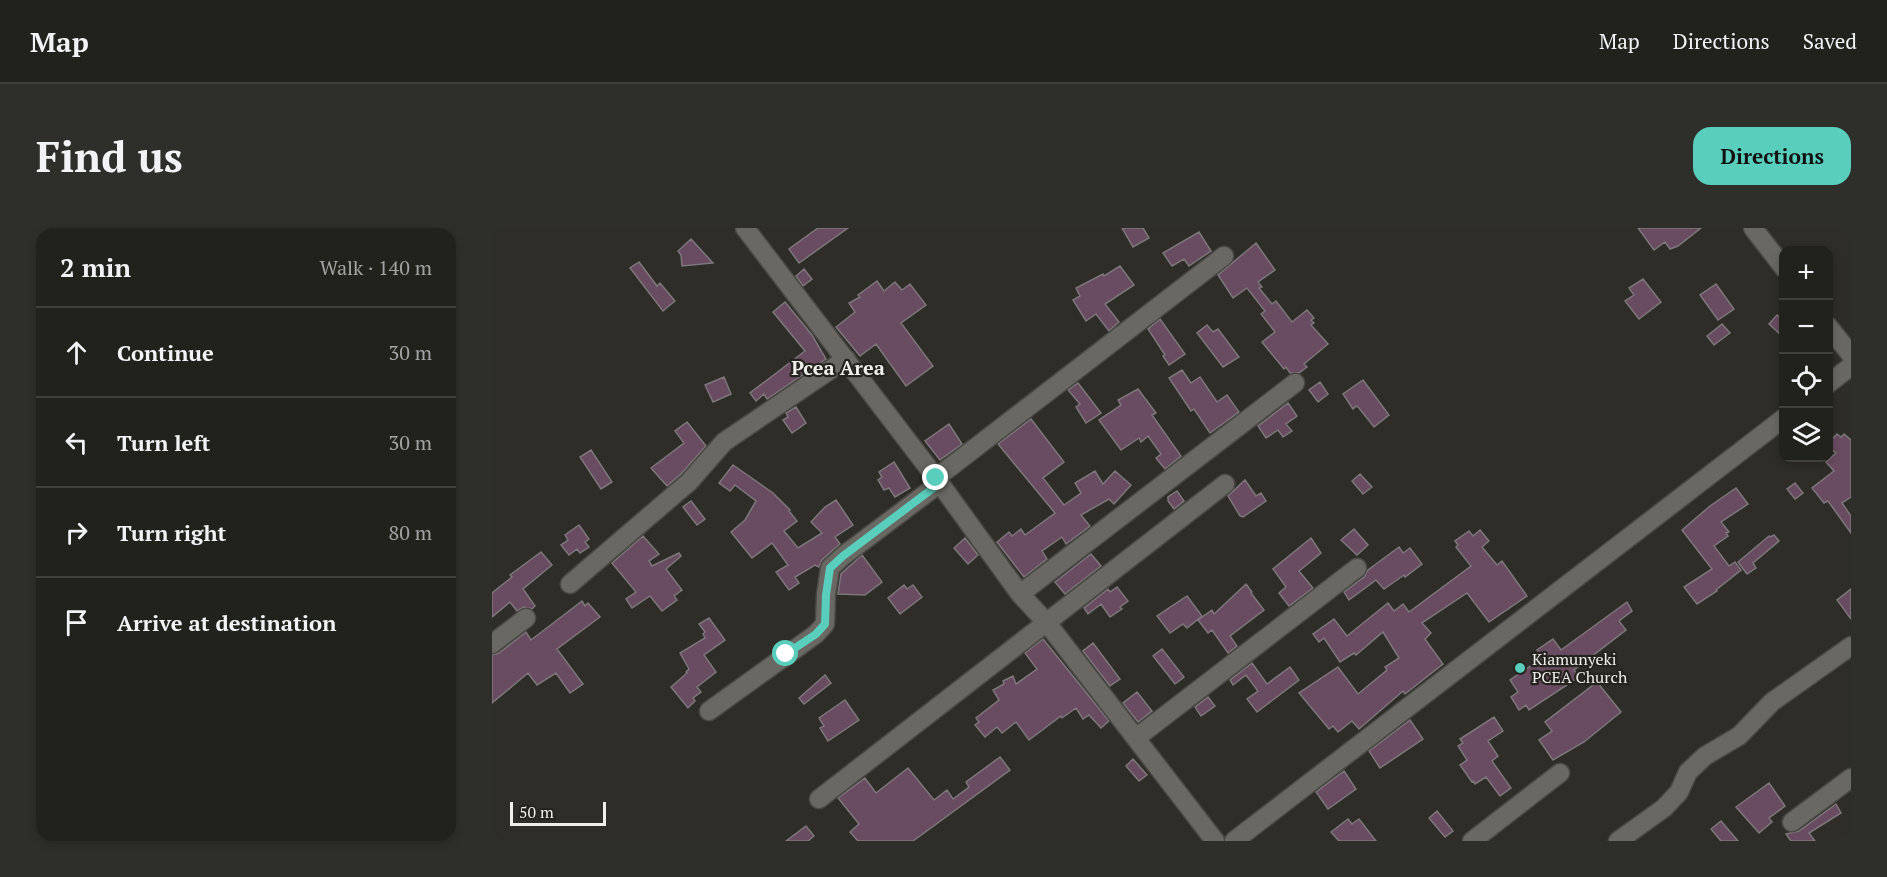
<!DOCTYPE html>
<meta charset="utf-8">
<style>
:root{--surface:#22221d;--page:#2e2f2a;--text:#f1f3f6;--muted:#a2a4a4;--line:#3f3f3b;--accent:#5acebd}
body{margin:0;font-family:"PT Serif",serif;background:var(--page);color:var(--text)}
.controls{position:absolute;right:18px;top:18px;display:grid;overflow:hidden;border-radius:12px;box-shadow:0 3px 9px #0003}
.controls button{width:54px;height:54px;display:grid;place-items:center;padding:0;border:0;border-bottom:2px solid var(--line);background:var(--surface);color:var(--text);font:30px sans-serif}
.scale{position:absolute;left:18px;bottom:15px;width:96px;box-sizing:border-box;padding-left:6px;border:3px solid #efeeeb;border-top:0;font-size:16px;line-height:21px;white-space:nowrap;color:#efeeeb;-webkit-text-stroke:4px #24231e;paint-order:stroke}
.stop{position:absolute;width:18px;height:18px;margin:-14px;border:4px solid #5acebd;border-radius:50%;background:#fff}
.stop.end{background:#5acebd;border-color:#fff;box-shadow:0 2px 6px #0008}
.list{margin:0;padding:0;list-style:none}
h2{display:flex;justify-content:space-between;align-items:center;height:78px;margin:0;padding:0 24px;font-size:26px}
h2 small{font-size:20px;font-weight:400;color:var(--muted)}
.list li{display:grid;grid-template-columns:39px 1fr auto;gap:18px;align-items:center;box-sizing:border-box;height:90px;padding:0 24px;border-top:2px solid var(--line)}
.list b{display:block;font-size:22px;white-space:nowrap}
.list em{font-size:20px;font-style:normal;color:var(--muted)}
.icon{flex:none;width:33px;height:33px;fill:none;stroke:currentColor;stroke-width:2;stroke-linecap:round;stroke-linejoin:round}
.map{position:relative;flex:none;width:1359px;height:613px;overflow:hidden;border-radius:18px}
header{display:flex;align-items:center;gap:36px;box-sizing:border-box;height:84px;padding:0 30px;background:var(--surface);border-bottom:2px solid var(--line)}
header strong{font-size:28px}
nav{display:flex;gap:33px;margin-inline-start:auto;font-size:21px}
.intro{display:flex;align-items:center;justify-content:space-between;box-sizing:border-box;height:144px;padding:0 36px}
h1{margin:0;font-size:42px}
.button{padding:15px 27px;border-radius:18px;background:var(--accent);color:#111;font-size:21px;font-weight:700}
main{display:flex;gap:36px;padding:0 36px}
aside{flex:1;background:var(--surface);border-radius:18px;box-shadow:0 3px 9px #0003}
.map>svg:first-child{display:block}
.building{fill:#694c61;stroke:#7d777c;stroke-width:1.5}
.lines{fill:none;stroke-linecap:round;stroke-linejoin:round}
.minor-casing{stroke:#4a4945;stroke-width:21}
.minor{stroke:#6a6862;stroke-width:18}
.route{stroke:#5acebd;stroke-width:8}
.poi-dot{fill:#5acebd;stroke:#24231e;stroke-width:2}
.labels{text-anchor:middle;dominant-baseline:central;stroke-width:4.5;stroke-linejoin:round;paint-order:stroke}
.poi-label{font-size:16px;fill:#efeeeb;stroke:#24231e;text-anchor:start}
.quarter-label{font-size:20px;font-weight:bold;fill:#efeeeb;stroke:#24231e}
</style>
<header>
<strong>Map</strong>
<nav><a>Map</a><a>Directions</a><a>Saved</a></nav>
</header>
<div class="intro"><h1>Find us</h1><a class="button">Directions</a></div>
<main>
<aside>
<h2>2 min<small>Walk · 140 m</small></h2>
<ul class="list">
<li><svg class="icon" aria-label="ahead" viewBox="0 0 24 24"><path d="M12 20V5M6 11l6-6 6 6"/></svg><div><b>Continue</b></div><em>30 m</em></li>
<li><svg class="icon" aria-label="left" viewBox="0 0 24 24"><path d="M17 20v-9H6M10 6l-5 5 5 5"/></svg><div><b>Turn left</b></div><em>30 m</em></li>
<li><svg class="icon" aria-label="right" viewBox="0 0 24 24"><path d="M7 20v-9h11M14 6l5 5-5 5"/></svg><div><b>Turn right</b></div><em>80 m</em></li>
<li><svg class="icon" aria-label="arrive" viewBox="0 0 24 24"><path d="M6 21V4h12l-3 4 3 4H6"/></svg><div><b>Arrive at destination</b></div></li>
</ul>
</aside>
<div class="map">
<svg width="1359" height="613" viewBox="0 0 1359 613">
<rect width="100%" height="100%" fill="#2e2d27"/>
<!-- building -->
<path class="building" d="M326 0H356L307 35 297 21Z
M630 0H651L657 10 641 19Z
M1146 0H1209L1186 18 1178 21 1173 14 1162 22Z
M707 4 719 23 697 38 692 31 680 38 671 25Z
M199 11 221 35 190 38 189 27 186 23Z
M764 15 783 42 766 54 770 59 767 60 780 76 784 73 800 94 815 82 822 90 819 92 822 95 819 97 836 116 812 136 815 139 807 145H798L794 139 792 141 770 114 783 104 769 86 773 83 755 60 741 70 726 47Z
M147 34 165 58 168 55 183 73 171 83 138 40Z
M628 38 642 57 613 76 627 94 617 103 604 86 594 93 581 72 588 68 584 60 611 46 612 48Z
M312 41 320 51 311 58 304 48Z
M1151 51 1169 74 1147 91 1133 73 1142 67 1137 60Z
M385 53 392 63 403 54 410 62 418 56 434 77 409 95 441 138 414 158 384 116 368 128 344 99 363 84 357 75 368 69 366 67Z
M1224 56 1242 81 1226 92 1208 67Z
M293 74 320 107 334 131 275 171 272 166 264 173 258 165 313 123 281 84Z
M1285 87 1292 93V110L1277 96Z
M668 91 693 126 677 137 671 128 673 127 656 101Z
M1230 96 1238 105 1222 117 1215 108Z
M715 97 721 104 726 101 747 129 731 139 705 105Z
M690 142 699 155 708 149 725 174 735 167 747 184 718 205 702 181 699 183 677 150Z
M232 149 239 166 221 174 213 157Z
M871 152 897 187 882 199 867 180 864 178 861 181 851 166Z
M828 154 836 166 826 174 817 162Z
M586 155 609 185 594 195 584 179 588 176 576 162Z
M646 161 664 185 660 187 689 228 673 241 664 230 669 226 656 208 649 214 647 210 629 222 607 192 629 177 626 172Z
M796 175 805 188 794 196 800 203 791 209 786 202 774 210 766 198Z
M304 179 314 195 300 205 291 192 296 189 294 185Z
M539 191 572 234 551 250 572 277 589 265 583 255 603 243 611 256 623 243 639 257 622 276 617 271 589 287 598 298 574 316 570 309 550 323 555 331 532 349 505 314 517 304 520 308 529 301 533 307 563 285 506 216Z
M195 194 214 218 189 246 175 258 159 240 192 215 183 203Z
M457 196 470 216 448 232 433 213Z
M1345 206 1349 209 1352 206 1359 212V269L1350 275 1359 288V305L1336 273 1332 275 1320 260 1342 243 1334 234 1344 225 1336 219V215Z
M99 222 120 254 109 261 88 229Z
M402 234 418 260 403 269 397 260 392 262 386 252 390 249 387 244Z
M241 237 281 265 298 282 297 283 305 293 292 303 306 320 330 305 319 294 333 279 344 272 361 297 343 309 348 316 330 332 327 339 323 337 303 349 307 355 297 362 284 344 296 337 280 315 260 330 239 304 253 292 264 273 243 257 238 263 227 255Z
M868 246 880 259 871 266 860 253Z
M753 252 764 268 769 265 774 273 751 289 748 288 736 268Z
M1303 255 1311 265 1303 271 1295 261Z
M1244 260 1256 276 1229 294 1237 304 1234 305 1236 308 1222 318 1237 338 1243 334 1249 342 1224 362 1225 363 1205 376 1192 359 1220 341 1190 302 1218 278Z
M685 263 692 273 682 281 676 273V269Z
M199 273 213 291 205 297 191 279Z
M87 297 97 311 93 314 97 319 88 325 85 321 77 327 69 317 76 312 73 307Z
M862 301 876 317 865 327 849 312Z
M988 302 997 313 990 319 1005 337 1010 333 1035 368 997 394 975 365 930 395 939 405 933 411 951 436 913 466 911 463 867 501 860 493 846 504 841 498 837 501 807 465 846 439 866 466 895 442 893 439 907 430 891 404 864 427 862 425 848 434 832 410 827 414 821 406 842 391 855 408 896 375 902 383 911 376 917 384 979 338 964 319 966 317 963 313 977 303 981 308Z
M1282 307 1287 313 1261 335 1264 340 1255 346 1246 334 1277 308 1278 309Z
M151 308 167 326 157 333 160 338 187 325 189 328 174 341 190 362 182 368 185 372 170 383 158 368 140 380 134 371 144 364 120 335Z
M473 310 486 327 476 336 462 320Z
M819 310 829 325 807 343 821 360 797 378 787 365 794 359 781 341Z
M907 319 911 325 918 320 930 336 913 349 912 347 892 361 884 352 857 372 852 364 872 349 876 342Z
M49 324 60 337 31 361 43 378 40 381 32 379 25 383 18 374 0 389V365L20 349 18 347Z
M599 326 609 338 573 366 563 354Z
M370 327 390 354 373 367 346 366 349 346Z
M754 356 760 364 759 365 772 382 738 408 745 418 736 425 720 402 716 405 706 392 720 382 722 386Z
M412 357 415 361 421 357 430 369 408 386 396 370Z
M625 359 636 373 628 379 630 381 618 389 609 376 596 386 592 380 616 361 618 364Z
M1359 361V391L1345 372Z
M695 368 710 388 695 400 691 396 678 405 665 388Z
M90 373 93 378 96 375 108 389 65 421 91 456 78 465 64 445 45 457 36 445 0 475V427L7 425 34 404 39 412Z
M1135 374 1140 383 1127 393 1134 402 1082 442 1087 449 1037 482 1034 477 1027 482 1019 469 1026 464 1018 452 1050 430 1045 422 1061 411 1069 422Z
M217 390 233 412 212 427 224 444 205 459 209 464 201 470 203 473 196 480 179 459 195 445 194 444 197 441 188 425 213 410 211 406 213 404 207 396Z
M551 411 617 493 609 500 597 487 591 491 584 480 570 490 569 488 537 512 524 494 510 505 505 499 493 509 483 497 487 494 484 490 507 472 501 462 512 456 511 453 521 448 524 456 545 441 533 425Z
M601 415 628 451 618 458 591 423Z
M670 421 692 449 683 456 661 428Z
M760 435 775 456 798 439 807 452 765 484 755 471 766 463 754 447 741 457 738 452Z
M333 447 339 455 312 476 307 470Z
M1105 454 1129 484 1092 514 1061 532 1047 512 1060 503 1053 494Z
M645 464 660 483 646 494 631 475Z
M716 469 723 478 709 488 703 479Z
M353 472 367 492 336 513 328 500 332 498 327 490Z
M1002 489 1011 503 996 513 1006 528 1000 533 1019 560 1008 568 994 549 983 556 981 553 980 554 968 537 975 532 966 518 971 515 968 511Z
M918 492 931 511 888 540 877 523Z
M508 529 518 542 421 613H366L358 604 367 596 346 570 373 550 384 565 416 540 442 572 455 562 461 571 477 559 474 554Z
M641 531 655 547 647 553 634 538Z
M852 543 864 561 836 581 824 564Z
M1277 555 1293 578 1277 590 1280 594 1267 605 1244 579Z
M1344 576 1349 585 1317 605 1323 613H1299L1294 606 1307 603Z
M945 583 961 603 953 609 937 590Z
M856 591 860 596 867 591 884 613H847L839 604Z
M1229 593 1246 613H1229L1219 601Z
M314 598 322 608 316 613H294Z"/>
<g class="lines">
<defs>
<path id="minor" d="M253 0 444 250 528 366 555 395 723 613
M1261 0 1292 40
M1336 98 1359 127
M1336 156 1359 138
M444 250 732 28
M78 356 197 254 232 214 354 131
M528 366 803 155
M0 416 34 390
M217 483 324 406 333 396 334 367 338 340 351 328 448 255
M644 510 865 340
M327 571 733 256
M1300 594 1359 550
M742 613 1292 190
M980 613 1068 545
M1126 613 1172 580 1187 564 1196 544 1213 528 1247 508 1280 474 1359 418"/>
</defs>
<!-- minor casing -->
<use href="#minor" class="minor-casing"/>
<!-- minor -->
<use href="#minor" class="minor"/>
</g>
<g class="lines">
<!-- route -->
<path class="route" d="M294 426 324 406 333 396 334 367 338 340 351 328 448 255 444 250"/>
</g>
<!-- markers -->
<circle class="poi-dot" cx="1028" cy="440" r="6"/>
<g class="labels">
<!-- poi labels -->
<g class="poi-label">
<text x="1040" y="431">Kiamunyeki<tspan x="1040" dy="18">PCEA Church</tspan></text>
</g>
<!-- quarter labels -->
<g class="quarter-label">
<text x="346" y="139">Pcea Area</text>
</g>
</g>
</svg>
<div class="controls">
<button>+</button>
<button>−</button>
<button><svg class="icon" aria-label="locate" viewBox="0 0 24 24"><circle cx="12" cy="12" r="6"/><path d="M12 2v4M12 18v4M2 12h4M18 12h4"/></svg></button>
<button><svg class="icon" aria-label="layers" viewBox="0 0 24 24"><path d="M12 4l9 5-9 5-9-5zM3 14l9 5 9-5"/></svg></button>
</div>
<div class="scale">50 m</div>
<div class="stop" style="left:294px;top:426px"></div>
<div class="stop end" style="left:444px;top:250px"></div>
</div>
</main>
